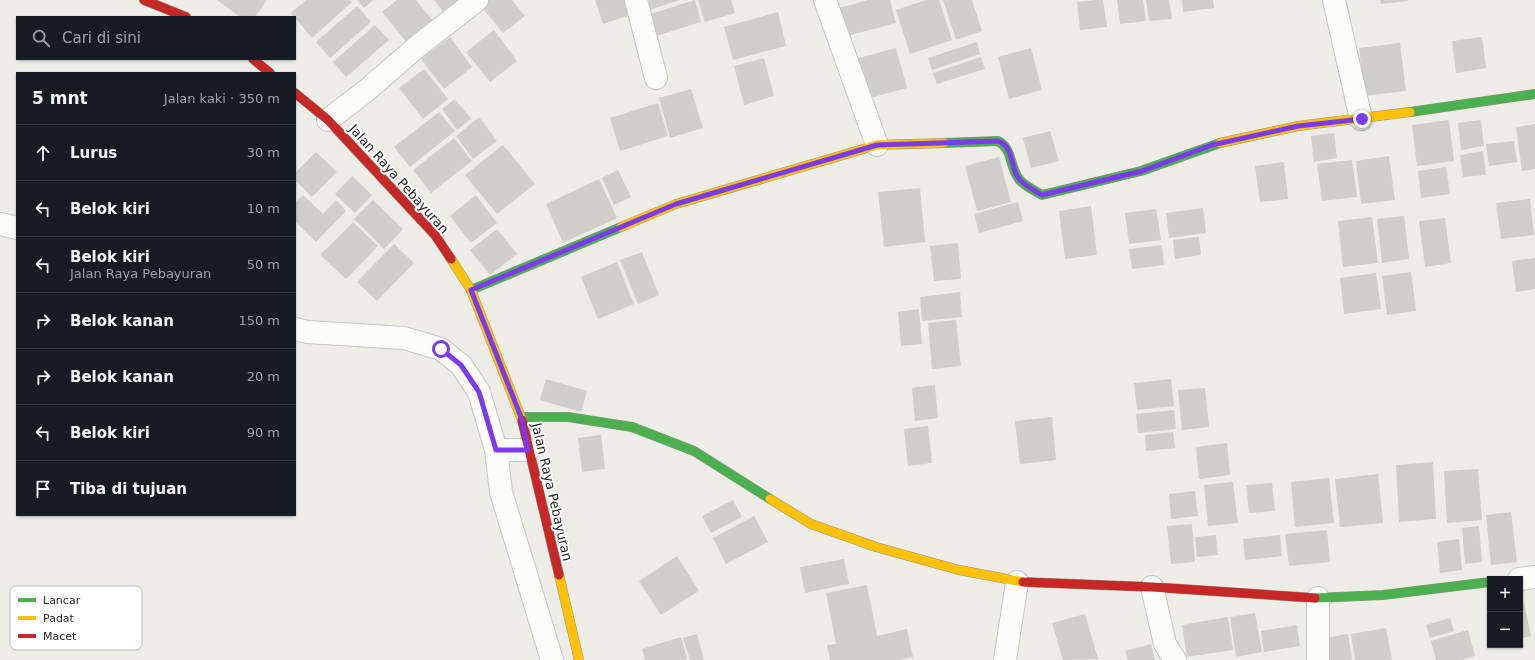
<!DOCTYPE html>
<html lang="id">
<meta charset="utf-8">
<style>
:root{--surface:#171b24;--page:#242831;--text:#f1f3f6;--muted:#9ea1a6;--line:#363941}
body{margin:0;font-family:"DejaVu Sans",sans-serif;background:var(--page);color:var(--text)}
.controls{position:absolute;right:12px;bottom:12px;display:grid;overflow:hidden;border-radius:0px;box-shadow:0 1px 3px #0004}
.controls button{width:36px;height:36px;display:grid;place-items:center;padding:0;border:0;border-bottom:1px solid var(--line);background:var(--surface);color:var(--text);font:20px sans-serif}
.stop{position:absolute;width:12px;height:12px;margin:-9px;border:3px solid #7c3aed;border-radius:50%;background:#fff}
.stop.end{background:#7c3aed;border-color:#fff;box-shadow:0 1px 4px #0008}
.list{margin:0;padding:0;list-style:none}
h2{display:flex;justify-content:space-between;align-items:center;height:52px;margin:0;padding:0 16px;font-size:17px}
h2 small{font-size:13px;font-weight:400;color:var(--muted)}
.list li{display:grid;grid-template-columns:26px 1fr auto;gap:12px;align-items:center;box-sizing:border-box;height:56px;padding:0 16px;border-top:1px solid var(--line)}
.list b{display:block;font-size:15px;white-space:nowrap}
.list p{margin:0;font-size:13px;white-space:nowrap;color:var(--muted)}
.list em{font-size:13px;font-style:normal;color:var(--muted)}
.icon{flex:none;width:22px;height:22px;fill:none;stroke:currentColor;stroke-width:2;stroke-linecap:round;stroke-linejoin:round}
.map{position:relative;flex:none;width:1535px;height:660px;overflow:hidden}
.search{position:absolute;background:var(--surface);box-shadow:0 1px 3px #0004;left:16px;top:16px;width:280px;height:44px;display:flex;align-items:center;gap:10px;box-sizing:border-box;padding:0 14px;border-radius:0px;color:var(--muted);font-size:15px}
.panel{position:absolute;background:var(--surface);box-shadow:0 1px 3px #0004;left:16px;top:72px;width:280px;height:444px;border-radius:0px}
.map>svg:first-child{display:block}
.building{fill:#cfceca}
.lines{fill:none;stroke-linecap:round;stroke-linejoin:round}
.street-casing{stroke:#c5c5c3;stroke-width:24}
.fast-casing{stroke:#929680;stroke-width:10}
.slow-casing{stroke:#929680;stroke-width:10}
.jam-casing{stroke:#929680;stroke-width:10}
.street{stroke:#fcfcfb;stroke-width:22}
.fast{stroke:#4caf50;stroke-width:9}
.slow{stroke:#ffc107;stroke-width:9}
.jam{stroke:#c62828;stroke-width:9}
.route{stroke:#7c3aed;stroke-width:5}
.labels{text-anchor:middle;dominant-baseline:central;stroke-width:4;stroke-linejoin:round;paint-order:stroke}
.street-label{font-size:13px;fill:#1e1e1e;stroke:#fff}
.key{fill:#fff;stroke:#bcbcbc;stroke-width:1}
.key-label{font-size:11px;fill:#1e1e1e}
</style>
<div class="map">
<svg width="1535" height="660" viewBox="0 0 1535 660">
<rect width="100%" height="100%" fill="#edece7"/>
<!-- building -->
<path class="building" d="M217 0H267L255 17H240Z
M306 0H350L352 2 312 38 291 13Z
M357 0H373L364 8Z
M397 0H416L434 22 407 43 382 12Z
M434 0H463L445 14Z
M489 0H512L525 16 503 33 481 6Z
M595 0H625L630 15 603 24Z
M639 0H680L643 12Z
M695 0 701 22 653 37 647 15Z
M698 0H731L735 13 705 22Z
M868 0H890L896 23 847 36 839 8Z
M926 0H939L952 40 910 54 896 10Z
M943 0H972L982 31 956 40Z
M1095 0H1103L1107 27 1080 30 1077 2Z
M1117 0H1143L1146 21 1120 24Z
M1146 0H1169L1172 19 1149 21Z
M1182 0H1213L1214 8 1183 12Z
M1380 0H1408V1L1381 4Z
M357 6 371 22 330 58 316 42Z
M778 12 786 46 733 60 724 27Z
M375 25 389 40 346 77 333 62Z
M494 30 517 61 490 82 466 52Z
M450 37 472 67 444 89 421 59Z
M1482 37 1486 68 1456 73 1452 41Z
M977 42 980 54 932 70 928 58Z
M1400 43 1406 91 1364 96 1359 48Z
M896 48 907 88 866 99 855 59Z
M1031 48 1042 90 1009 99 998 57Z
M981 57 985 69 937 84 933 73Z
M764 58 774 96 744 105 734 66Z
M424 69 448 99 423 119 399 88Z
M691 89 703 128 670 138 659 98Z
M455 99 471 119 457 130 442 109Z
M658 103 668 136 620 151 610 118Z
M439 112 455 131 410 167 394 147Z
M479 117 497 141 473 159 456 136Z
M1449 120 1454 161 1417 166 1412 125Z
M1481 120 1484 146 1461 150 1458 123Z
M1535 124V169L1522 171 1516 127Z
M1050 131 1059 161 1031 168 1023 138Z
M1334 133 1337 158 1314 162 1311 136Z
M454 138 472 161 431 193 413 170Z
M1514 141 1517 162 1489 166 1486 144Z
M503 145 535 184 497 214 465 175Z
M1483 151 1486 175 1463 177 1460 155Z
M316 152 337 172 312 197 295 180V173Z
M1389 156 1395 200 1361 204 1356 161Z
M999 157 1011 202 977 211 965 166Z
M1352 160 1357 197 1322 201 1317 164Z
M1284 162 1288 199 1260 202 1255 166Z
M1446 167 1450 194 1421 198 1418 171Z
M618 170 631 197 614 205 602 178Z
M352 176 372 195 355 213 335 194Z
M599 179 617 218 563 243 546 204Z
M920 188 925 242 884 247 878 192Z
M303 195 323 214 336 200 346 211 316 242 295 221V203Z
M476 195 497 223 471 243 450 216Z
M1530 199 1534 235 1501 239 1496 203Z
M373 200 403 229 384 249 354 219Z
M1018 202 1023 221 979 233 974 214Z
M1091 206 1097 255 1065 259 1059 211Z
M1203 208 1206 233 1169 238 1166 213Z
M1156 209 1161 240 1129 244 1125 213Z
M1404 216 1409 259 1382 263 1377 219Z
M1372 217 1378 263 1343 267 1338 221Z
M1445 218 1451 263 1425 267 1419 221Z
M353 222 378 246 346 279 320 255Z
M497 229 517 254 490 275 470 250Z
M1199 237 1201 255 1175 259 1173 240Z
M958 243 961 279 934 281 930 246Z
M394 244 414 263 377 301 357 282Z
M1162 245 1164 265 1132 269 1129 249Z
M642 252 659 295 638 304 620 260Z
M1535 258V289L1516 292 1512 261Z
M617 262 634 304 598 319 581 277Z
M1411 272 1416 311 1387 315 1382 276Z
M1376 273 1381 309 1344 314 1340 278Z
M960 292 962 317 922 321 920 297Z
M919 309 922 344 901 346 898 312Z
M956 320 961 366 932 369 928 323Z
M546 379 587 391 581 412 540 400Z
M1171 379 1174 406 1137 410 1134 383Z
M935 385 938 418 915 421 912 388Z
M1205 388 1209 427 1182 430 1178 390Z
M1174 410 1176 429 1138 433 1136 414Z
M1052 417 1056 460 1020 464 1015 421Z
M928 426 932 463 908 466 904 429Z
M1173 432 1175 448 1146 451 1145 435Z
M601 435 605 469 582 472 578 438Z
M1227 443 1230 475 1199 479 1196 447Z
M1433 462 1436 519 1399 522 1396 465Z
M1478 469 1482 520 1447 523 1444 471Z
M1378 474 1383 523 1340 527 1335 479Z
M1329 478 1334 523 1295 527 1291 482Z
M1233 482 1238 523 1208 526 1204 485Z
M1272 483 1275 511 1249 513 1246 485Z
M1195 491 1198 516 1171 519 1169 494Z
M733 500 742 517 711 533 702 516Z
M1511 512 1517 562 1491 565 1486 515Z
M754 516 768 542 726 564 713 538Z
M1192 524 1195 562 1171 564 1167 526Z
M1479 526 1482 562 1465 564 1462 528Z
M1327 530 1330 562 1289 566 1285 534Z
M1216 535 1218 555 1197 557 1195 537Z
M1280 535 1282 556 1245 560 1243 539Z
M1459 539 1462 570 1440 573 1437 542Z
M677 556 699 591 661 615 639 581Z
M844 559 849 584 805 593 800 567Z
M867 585 877 636 907 629 913 657 899 660H830L827 645 836 644 826 593Z
M1520 589H1521L1531 636 1520 639Z
M1255 613 1262 652 1236 657 1230 617Z
M1085 614 1098 659 1063 660 1052 623Z
M1228 617 1233 650 1187 657 1182 625Z
M1450 618 1454 631 1430 638 1426 625Z
M1297 625 1300 646 1264 652 1261 631Z
M1386 628 1392 660H1355L1351 634Z
M1468 630 1475 656 1461 660H1436L1431 641Z
M697 634 704 660H690L683 638Z
M1348 634 1352 660H1315L1312 640Z
M681 637 687 659 682 660H645L642 649Z
M1151 644 1155 660H1128L1125 651Z"/>
<g class="lines">
<defs>
<path id="street" d="M636 0 656 78
M825 0 877 145
M1334 0 1361 119
M328 120 367 90 419 45 477 0
M0 224 17 228
M295 329 308 332 404 338 441 349 461 365 479 392 496 450
M528 450H496L501 492 552 660
M1519 579 1535 577
M1152 587 1165 644 1175 660
M1318 598V660
M1005 660 1017 582"/>
<path id="fast" d="M1410 112 1535 94
M944 143 998 141C1013 149 1009 166 1019 179 1024 186 1034 190 1042 195L1141 171 1220 143
M471 290 621 227
M521 417H568L632 427 694 451 770 499
M1315 598 1383 595 1490 582"/>
<path id="slow" d="M1220 143 1298 126 1410 112
M621 227 676 204 877 145 944 143
M451 259 471 290 522 420
M770 499 811 524 876 547 959 570 1023 582
M559 575 579 660"/>
<path id="jam" d="M144 0 186 17
M253 59 270 73
M295 93 328 120 435 235 451 259
M522 420 559 575
M1023 582 1152 587 1315 598"/>
</defs>
<!-- street casing -->
<use href="#street" class="street-casing"/>
<!-- fast casing -->
<use href="#fast" class="fast-casing"/>
<!-- slow casing -->
<use href="#slow" class="slow-casing"/>
<!-- jam casing -->
<use href="#jam" class="jam-casing"/>
<!-- street -->
<use href="#street" class="street"/>
<!-- fast -->
<use href="#fast" class="fast"/>
<!-- slow -->
<use href="#slow" class="slow"/>
<!-- jam -->
<use href="#jam" class="jam"/>
</g>
<g class="lines">
<!-- route -->
<path class="route" d="M441 349 461 365 479 392 496 450H528L521 417 471 290 676 204 877 145 998 141C1012 145 1011 165 1017 176 1021 184 1034 190 1042 195L1142 171 1212 145 1298 126 1362 119"/>
</g>
<g class="labels">
<!-- street labels -->
<g class="street-label">
<text transform="translate(399 179) rotate(48)">Jalan Raya Pebayuran</text>
<text transform="translate(552 492) rotate(77)">Jalan Raya Pebayuran</text>
</g>
</g>
<!-- legend -->
<rect x="10" y="586" width="132" height="64" rx="6" class="key"/>
<rect x="18" y="598" width="18" height="4" fill="#4caf50"/>
<rect x="18" y="616" width="18" height="4" fill="#ffc107"/>
<rect x="18" y="634" width="18" height="4" fill="#c62828"/>
<g class="key-label">
<text x="43" y="604">Lancar</text>
<text x="43" y="622">Padat</text>
<text x="43" y="640">Macet</text>
</g>
</svg>
<div class="controls">
<button>+</button>
<button>−</button>
</div>
<div class="stop" style="left:441px;top:349px"></div>
<div class="stop end" style="left:1362px;top:119px"></div>
<div class="search"><svg class="icon" aria-label="search" viewBox="0 0 24 24"><circle cx="10" cy="10" r="6"/><path d="M15 15l6 6"/></svg>Cari di sini</div>
<section class="panel">
<h2>5 mnt<small>Jalan kaki · 350 m</small></h2>
<ul class="list">
<li><svg class="icon" aria-label="ahead" viewBox="0 0 24 24"><path d="M12 20V5M6 11l6-6 6 6"/></svg><div><b>Lurus</b></div><em>30 m</em></li>
<li><svg class="icon" aria-label="left" viewBox="0 0 24 24"><path d="M17 20v-9H6M10 6l-5 5 5 5"/></svg><div><b>Belok kiri</b></div><em>10 m</em></li>
<li><svg class="icon" aria-label="left" viewBox="0 0 24 24"><path d="M17 20v-9H6M10 6l-5 5 5 5"/></svg><div><b>Belok kiri</b><p>Jalan Raya Pebayuran</p></div><em>50 m</em></li>
<li><svg class="icon" aria-label="right" viewBox="0 0 24 24"><path d="M7 20v-9h11M14 6l5 5-5 5"/></svg><div><b>Belok kanan</b></div><em>150 m</em></li>
<li><svg class="icon" aria-label="right" viewBox="0 0 24 24"><path d="M7 20v-9h11M14 6l5 5-5 5"/></svg><div><b>Belok kanan</b></div><em>20 m</em></li>
<li><svg class="icon" aria-label="left" viewBox="0 0 24 24"><path d="M17 20v-9H6M10 6l-5 5 5 5"/></svg><div><b>Belok kiri</b></div><em>90 m</em></li>
<li><svg class="icon" aria-label="arrive" viewBox="0 0 24 24"><path d="M6 21V4h12l-3 4 3 4H6"/></svg><div><b>Tiba di tujuan</b></div></li>
</ul>
</section>
</div>
